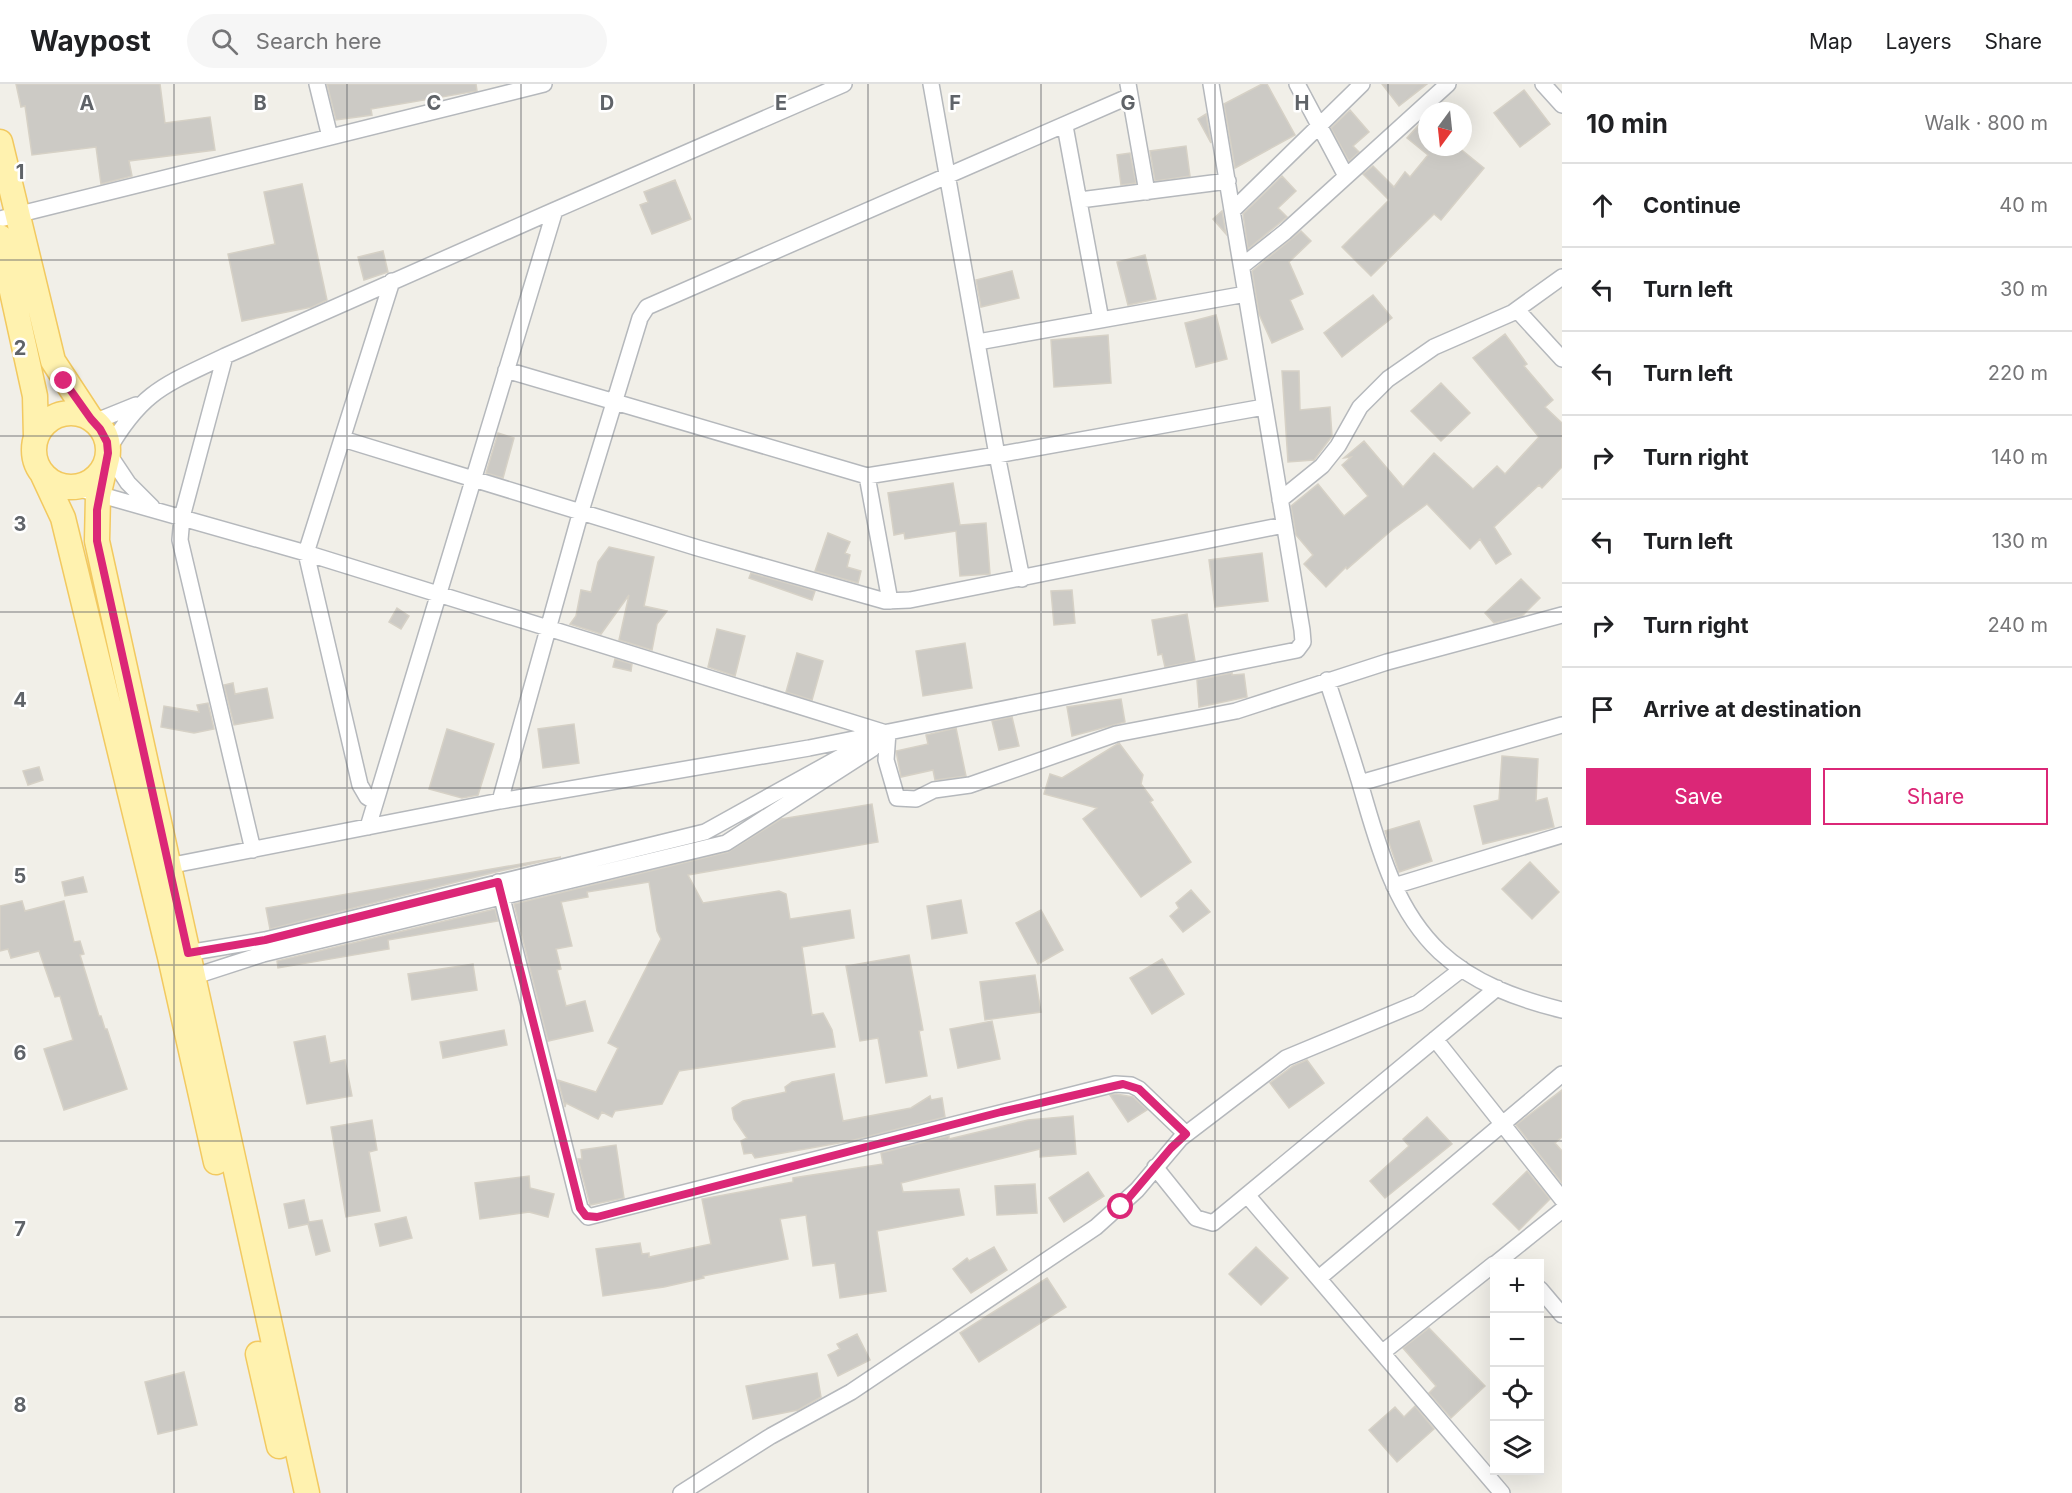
<!DOCTYPE html>
<meta charset="utf-8">
<style>
:root{--surface:#fff;--page:#f6f6f6;--text:#202124;--muted:#757577;--line:#e0e0e0;--accent:#db2777}
body{margin:0;font-family:Inter,sans-serif;background:var(--page);color:var(--text)}
.controls{position:absolute;right:18px;bottom:18px;display:grid;overflow:hidden;border-radius:0px;box-shadow:0 6px 24px #0002}
.controls button{width:54px;height:54px;display:grid;place-items:center;padding:0;border:0;border-bottom:2px solid var(--line);background:var(--surface);color:var(--text);font:30px sans-serif}
.compass{position:absolute;left:1418px;top:18px;width:54px;height:54px;border-radius:50%;background:var(--surface);box-shadow:0 6px 24px #0002;rotate:195deg}
.stop{position:absolute;width:18px;height:18px;margin:-14px;border:4px solid #db2777;border-radius:50%;background:#fff}
.stop.end{background:#db2777;border-color:#fff;box-shadow:0 2px 6px #0008}
.list{margin:0;padding:0;list-style:none}
h2{display:flex;justify-content:space-between;align-items:center;height:78px;margin:0;padding:0 24px;font-size:26px}
h2 small{font-size:20px;font-weight:400;color:var(--muted)}
.list li{display:grid;grid-template-columns:39px 1fr auto;gap:18px;align-items:center;box-sizing:border-box;height:84px;padding:0 24px;border-top:2px solid var(--line)}
.list b{display:block;font-size:22px;white-space:nowrap}
.list em{font-size:20px;font-style:normal;color:var(--muted)}
.actions{display:flex;gap:12px;padding:18px 24px}
.actions a{flex:1;padding:14px 0;border:2px solid var(--accent);border-radius:0px;text-align:center;font-size:21px;color:var(--accent)}
.actions .main{background:var(--accent);color:#fff}
.icon{flex:none;width:33px;height:33px;fill:none;stroke:currentColor;stroke-width:2;stroke-linecap:round;stroke-linejoin:round}
.map{position:relative;flex:none;width:1562px;height:1409px;overflow:hidden}
header{display:flex;align-items:center;gap:36px;box-sizing:border-box;height:84px;padding:0 30px;background:var(--surface);border-bottom:2px solid var(--line)}
header strong{font-size:28px}
nav{display:flex;gap:33px;margin-inline-start:auto;font-size:21px}
.search{width:420px;height:54px;background:var(--page);display:flex;align-items:center;gap:15px;box-sizing:border-box;padding:0 21px;border-radius:33px;color:var(--muted);font-size:22px}
main{display:flex}
aside{flex:1;background:var(--surface)}
.map>svg:first-child{display:block}
.building{fill:#cccac5;stroke:#d6d1c6;stroke-width:1.5}
.lines{fill:none;stroke-linecap:round;stroke-linejoin:round}
.minor-casing{stroke:#b5b8bc;stroke-width:18}
.primary-casing{stroke:#f2c960;stroke-width:27}
.minor{stroke:#fff;stroke-width:15}
.primary{stroke:#fff2af;stroke-width:24}
.route{stroke:#db2777;stroke-width:8}
.grid{fill:none;stroke:#5f6368;stroke-width:1.5;stroke-opacity:0.55}
.grid-label{font-size:20px;text-anchor:middle;font-weight:bold;fill:#5f6368;stroke:#fff;stroke-width:5;stroke-linejoin:round;paint-order:stroke}
</style>
<header>
<strong>Waypost</strong>
<div class="search"><svg class="icon" aria-label="search" viewBox="0 0 24 24"><circle cx="10" cy="10" r="6"/><path d="M15 15l6 6"/></svg>Search here</div>
<nav><a>Map</a><a>Layers</a><a>Share</a></nav>
</header>
<main>
<div class="map">
<svg width="1562" height="1409" viewBox="0 0 1562 1409">
<rect width="100%" height="100%" fill="#f1efe8"/>
<!-- building -->
<path class="building" d="M16 0H160L165 39 210 33 215 66 129 77 132 92 101 100 96 63 32 71 25 22 21 23Z
M327 0H476L477 7 371 25 372 31 336 36Z
M1262 0H1267L1295 51 1235 84 1224 20Z
M1382 0H1427L1399 22Z
M1524 6 1550 40 1520 63 1494 29Z
M1350 26 1369 48 1353 62 1359 68 1349 77 1331 44Z
M1206 30 1211 59 1198 35Z
M1427 32V63H1458L1484 84 1441 136 1434 130 1371 192 1342 163 1389 116 1363 90 1373 82 1394 103 1405 88 1410 93 1428 71 1407 54Z
M1186 62 1190 92 1155 97 1150 67Z
M1130 69 1136 99 1121 101 1117 71Z
M1282 92 1296 107 1278 124 1287 133 1248 165 1243 130Z
M675 96 691 135 652 150 640 121 648 118 644 108Z
M302 100 327 216 312 223 242 237 228 170 275 160 264 108Z
M1222 127 1226 150 1213 135Z
M1301 147 1311 157 1289 178 1303 210 1290 216 1303 245 1272 259 1259 230 1252 187Z
M383 167 388 188 364 196 358 173Z
M1145 171 1156 215 1128 221 1117 178Z
M1012 187 1019 214 981 223 976 196Z
M1373 211 1392 234 1342 273 1324 249Z
M1216 231 1227 275 1196 283 1185 239Z
M1505 250 1527 280 1524 282 1553 316 1545 323 1562 339V383L1542 404 1539 401 1494 443 1511 470 1496 480 1480 455 1470 465 1427 420 1393 445 1347 485 1346 483 1326 503 1304 480 1313 471 1296 451 1291 422 1318 400 1344 432 1368 412 1342 381 1351 373 1344 374 1364 357 1403 403 1434 369 1473 405 1497 382 1505 390 1539 353 1473 274Z
M1108 251 1111 299 1054 303 1051 256Z
M1282 287H1299L1300 326 1330 323 1332 352 1314 376 1288 378Z
M1441 299 1470 329 1441 357 1411 327Z
M498 349 514 354 503 394 486 389Z
M953 399 960 441 986 439 990 490 960 492 956 447 905 455 904 449 894 451 888 409Z
M828 449 850 458 845 469 850 471 847 483 861 487 858 499 815 487Z
M609 463 654 473 644 522 667 527 657 540 652 566 619 556 629 511 601 550 570 540 576 532 581 506 591 508 598 478Z
M1262 469 1268 517 1215 523 1209 476Z
M751 489 815 507 812 516 749 494Z
M1521 495 1540 514 1522 532 1494 539 1485 529Z
M1072 506 1075 539 1054 541 1051 507Z
M397 524 409 532 401 545 389 538Z
M1187 530 1195 577 1165 583 1162 570 1158 571 1152 536Z
M717 545 745 552 735 592 708 583Z
M965 559 972 604 923 612 916 567Z
M797 569 823 577 812 616 786 608Z
M615 575 632 580 631 587 613 583Z
M1232 589V591L1244 590 1247 613 1199 623 1197 596Z
M233 599 235 610 267 604 273 634 234 641 224 601Z
M1121 615 1125 638 1072 652 1067 623Z
M208 619 214 645 194 649 161 643 164 622 199 628 197 621Z
M1012 633 1019 662 999 666 992 637Z
M574 640 579 679 543 684 538 645Z
M956 644 966 692 935 696 933 686 901 693 896 667 928 660 926 651Z
M447 645 494 660 478 711 462 714 429 705Z
M1119 659 1143 691 1141 700 1153 716 1150 718 1191 778 1141 813 1083 735 1097 724 1044 710 1050 690 1062 694Z
M1502 672 1538 675 1536 717 1547 714 1554 743 1483 760 1474 722 1499 716Z
M39 683 43 696 28 701 23 687Z
M872 720 878 758 688 791 703 819 779 807 786 810 790 835 850 826 854 854 802 863 812 931 823 929 832 946 835 963 679 987 662 1020 615 1027 612 1033 602 1028 598 1035 566 1019 565 1023 558 996 596 1008 618 964 608 959 661 855 657 847 649 798 587 808 588 813 561 818 572 862 556 865 561 885 557 886 566 922 585 917 593 947 548 957 514 820 728 768 781 735Z
M1419 737 1432 777 1399 788 1385 747Z
M561 773 496 788 270 845 266 824Z
M1530 778 1559 808 1532 835 1502 805Z
M83 793 87 808 65 812 62 798Z
M1191 806 1210 828 1183 848 1170 832 1179 824 1176 819Z
M961 816 967 849 932 855 927 822Z
M22 817 25 827 64 817 74 858 80 857 84 870 80 871 99 932H101L105 945H107L127 1005 64 1026 44 965 73 956 60 912 55 913 39 867 11 874 8 865 0 867V822Z
M495 825 498 837 388 856 389 865 278 884 277 877Z
M1041 826 1063 866 1038 880 1016 839Z
M909 871 923 946 919 947 927 992 886 999 878 954 860 957 846 882Z
M1162 875 1184 910 1152 930 1130 894Z
M473 880 477 906 412 916 408 890Z
M1035 891 1041 928 985 936 980 898Z
M992 937 1000 975 958 984 950 945Z
M504 946 507 961 443 974 440 958Z
M325 952 330 979 345 976 352 1012 307 1020 294 958Z
M1307 976 1324 999 1289 1024 1270 999 1293 982Z
M834 990 843 1037 911 1024 930 1012 931 1016 942 1014 945 1033 850 1057 755 1074 752 1069 744 1070 741 1057 747 1054 734 1035 732 1024 743 1017 786 1008 785 1003 792 998Z
M1562 1006V1053L1555 1059 1562 1067V1099L1516 1041Z
M1116 1010 1133 1013 1147 1026 1128 1038 1110 1011Z
M1073 1032 1076 1070 1040 1073V1065L901 1099 903 1108 959 1105 964 1131 877 1147 886 1207 840 1214 835 1179 813 1182 806 1131 780 1135 788 1175 703 1192 704 1194 664 1203 603 1212 596 1165 640 1159 642 1170 649 1169V1173L711 1160 702 1115 793 1098V1094L883 1080 881 1069 949 1052V1055L1028 1036Z
M1427 1033 1452 1060 1385 1114 1370 1097 1409 1062 1403 1055Z
M372 1036 377 1066 369 1068 380 1127 346 1133 331 1043Z
M616 1061 624 1114 590 1121 578 1075H582L581 1066Z
M1527 1087 1550 1115 1519 1146 1493 1120Z
M1088 1088 1104 1112 1064 1138 1049 1114Z
M529 1092 530 1104 554 1110 548 1133 529 1128 480 1135 475 1099Z
M1035 1100 1037 1129 997 1131 995 1102Z
M304 1116 309 1138 322 1136 330 1167 316 1171 308 1140 289 1144 284 1120Z
M406 1133 412 1154 380 1162 375 1140Z
M994 1163 1007 1186 971 1209 953 1185 967 1174 969 1177Z
M1256 1163 1288 1194 1261 1221 1229 1190Z
M1047 1194 1066 1223 979 1278 960 1249Z
M1429 1244 1485 1302 1451 1334 1429 1309 1436 1302 1403 1264Z
M857 1250 870 1276 838 1292 828 1271 840 1265 837 1260Z
M184 1288 197 1341 158 1350 145 1298Z
M817 1289 821 1313 798 1326 753 1335 746 1302Z
M1415 1322 1434 1345 1397 1378 1369 1346 1395 1323 1404 1333Z"/>
<g class="lines">
<defs>
<path id="minor" d="M317 0 330 53
M931 0 997 371 1022 495
M1128 0 1147 108
M1297 0 1346 92
M1543 0 1562 21
M1065 42 1101 236
M1080 116 1228 97
M1233 126 1362 0
M0 135 544 0
M1242 182 1285 148 1448 0
M1517 226 1562 275
M978 258 1246 210
M506 286 867 392 997 371 1264 323
M94 338 136 321
M343 355 698 464 885 517 910 516 1284 441
M108 366C143 306 165 301 225 272
M108 369 128 399 152 423
M867 392 890 517
M73 403 306 469 886 649 872 665 726 759 263 870 186 895
M1280 416 1322 382 1338 362 1360 323 1388 295 1434 263 1512 229 1562 193
M1327 596C1338 630 1349 663 1359 696 1377 756 1392 823 1440 868 1473 899 1518 915 1562 926
M888 648 886 676 897 714 916 715 934 706 970 701 1116 650 1236 627 1387 578 1562 531
M1360 699 1562 641
M500 717 581 427 640 234 647 223 1130 12
M375 718 367 713 360 701 306 469 392 197
M368 743 555 126 844 0
M253 766 180 456 182 433 225 272 555 126
M168 782 500 717 809 664 1297 566 1303 558 1302 546 1211 0
M498 798 580 1124 588 1133 1115 1000 1131 1001 1139 1005 1186 1050
M1394 802 1562 751
M181 870 265 856 705 748 862 661
M1435 955 1562 1115
M1155 1083 1196 1134 1213 1139 1497 904
M1247 1111 1502 1409
M1495 1180 1562 1126
M1319 1194 1562 990
M1540 1205 1562 1231
M1383 1268 1494 1180
M681 1409 771 1352 851 1308 1096 1143 1137 1106 1181 1054 1286 974 1418 919 1462 885"/>
<path id="primary" d="M0 58 53 277 91 335
M0 153 35 312 36 354
M34 366a37 37 0 1 1 74 0a37 37 0 1 1-74 0Z
M106 379 98 412 97 457 307 1409
M42 389 63 434 170 873 216 1078
M258 1270 279 1362"/>
</defs>
<!-- minor casing -->
<use href="#minor" class="minor-casing"/>
<!-- primary casing -->
<use href="#primary" class="primary-casing"/>
<!-- minor -->
<use href="#minor" class="minor"/>
<!-- primary -->
<use href="#primary" class="primary"/>
</g>
<g class="lines">
<!-- route -->
<path class="route" d="M64 297 91 335 100 345 107 358 108 369 97 426V457L188 869 265 856 498 798 580 1124 586 1132 597 1133 1001 1028 1123 1000 1139 1005 1186 1050 1171 1064 1121 1123"/>
</g>
<!-- grid -->
<path class="grid" d="M174 0V1409M347 0V1409M521 0V1409M694 0V1409M868 0V1409M1041 0V1409M1215 0V1409M1388 0V1409M0 176H1562M0 352H1562M0 528H1562M0 704H1562M0 881H1562M0 1057H1562M0 1233H1494M1540 1233H1562"/>
<g class="grid-label">
<text x="87" y="26">A</text>
<text x="260" y="26">B</text>
<text x="434" y="26">C</text>
<text x="607" y="26">D</text>
<text x="781" y="26">E</text>
<text x="955" y="26">F</text>
<text x="1128" y="26">G</text>
<text x="1302" y="26">H</text>
<text x="20" y="95">1</text>
<text x="20" y="271">2</text>
<text x="20" y="447">3</text>
<text x="20" y="623">4</text>
<text x="20" y="799">5</text>
<text x="20" y="976">6</text>
<text x="20" y="1152">7</text>
<text x="20" y="1328">8</text>
</g>
</svg>
<div class="controls">
<button>+</button>
<button>−</button>
<button><svg class="icon" aria-label="locate" viewBox="0 0 24 24"><circle cx="12" cy="12" r="6"/><path d="M12 2v4M12 18v4M2 12h4M18 12h4"/></svg></button>
<button><svg class="icon" aria-label="layers" viewBox="0 0 24 24"><path d="M12 4l9 5-9 5-9-5zM3 14l9 5 9-5"/></svg></button>
</div>
<svg class="compass" viewBox="-18 -18 36 36"><path d="M0-13l5 13h-10z" fill="#e53935"/><path d="M0 13l5-13h-10z" fill="#757577"/></svg>
<div class="stop" style="left:1121px;top:1123px"></div>
<div class="stop end" style="left:64px;top:297px"></div>
</div>
<aside>
<h2>10 min<small>Walk · 800 m</small></h2>
<ul class="list">
<li><svg class="icon" aria-label="ahead" viewBox="0 0 24 24"><path d="M12 20V5M6 11l6-6 6 6"/></svg><div><b>Continue</b></div><em>40 m</em></li>
<li><svg class="icon" aria-label="left" viewBox="0 0 24 24"><path d="M17 20v-9H6M10 6l-5 5 5 5"/></svg><div><b>Turn left</b></div><em>30 m</em></li>
<li><svg class="icon" aria-label="left" viewBox="0 0 24 24"><path d="M17 20v-9H6M10 6l-5 5 5 5"/></svg><div><b>Turn left</b></div><em>220 m</em></li>
<li><svg class="icon" aria-label="right" viewBox="0 0 24 24"><path d="M7 20v-9h11M14 6l5 5-5 5"/></svg><div><b>Turn right</b></div><em>140 m</em></li>
<li><svg class="icon" aria-label="left" viewBox="0 0 24 24"><path d="M17 20v-9H6M10 6l-5 5 5 5"/></svg><div><b>Turn left</b></div><em>130 m</em></li>
<li><svg class="icon" aria-label="right" viewBox="0 0 24 24"><path d="M7 20v-9h11M14 6l5 5-5 5"/></svg><div><b>Turn right</b></div><em>240 m</em></li>
<li><svg class="icon" aria-label="arrive" viewBox="0 0 24 24"><path d="M6 21V4h12l-3 4 3 4H6"/></svg><div><b>Arrive at destination</b></div></li>
</ul>
<div class="actions"><a class="main">Save</a><a>Share</a></div>
</aside>
</main>
